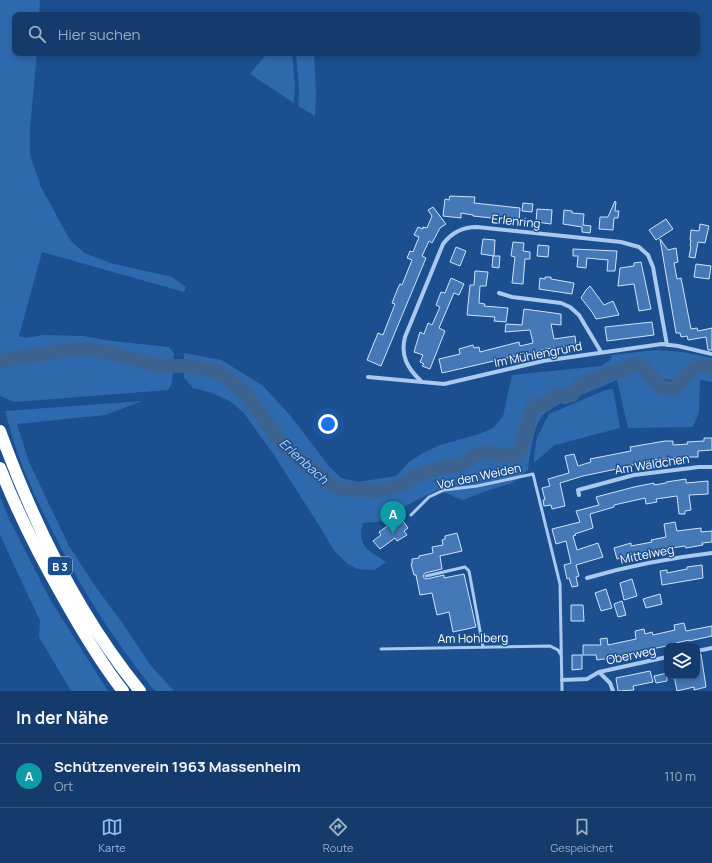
<!DOCTYPE html>
<html lang="de">
<meta charset="utf-8">
<style>
:root{--surface:#143b6b;--page:#214673;--text:#f1f3f6;--muted:#9dadc1;--line:#33557e;--accent:#90b9f0}
body{margin:0;font-family:Manrope,sans-serif;background:var(--page);color:var(--text)}
.controls{position:absolute;right:12px;bottom:12px;display:grid;overflow:hidden;border-radius:8px;box-shadow:0 2px 6px #0003}
.controls button{width:36px;height:36px;display:grid;place-items:center;padding:0;border:0;border-bottom:1px solid var(--line);background:var(--surface);color:var(--text);font:20px sans-serif}
.you{position:absolute;left:328px;top:424px;width:14px;height:14px;margin:-10px;border:3px solid #fff;border-radius:50%;background:#1a73e8;box-shadow:0 0 0 6px #1a73e833}
.badge{display:grid;place-items:center;width:26px;height:26px;border-radius:50%;background:var(--accent);color:#fff;font-size:13px;font-weight:700}
.pin{position:absolute;translate:-50% -33px;filter:drop-shadow(0 1px 2px #0008)}
.pin::after{content:'';position:absolute;top:21px;width:14px;height:12px;background:inherit;clip-path:polygon(0 0,100% 0,50% 100%)}
.list{margin:0;padding:0;list-style:none}
h2{display:flex;justify-content:space-between;align-items:center;height:52px;margin:0;padding:0 16px;font-size:17px}
h2 small{font-size:13px;font-weight:400;color:var(--muted)}
.list li{display:grid;grid-template-columns:26px 1fr auto;gap:12px;align-items:center;box-sizing:border-box;height:64px;padding:0 16px;border-top:1px solid var(--line)}
.list b{display:block;font-size:15px;white-space:nowrap}
.list p{margin:0;font-size:13px;white-space:nowrap;color:var(--muted)}
.list em{font-size:13px;font-style:normal;color:var(--muted)}
.icon{flex:none;width:22px;height:22px;fill:none;stroke:currentColor;stroke-width:2;stroke-linecap:round;stroke-linejoin:round}
.map{position:relative;flex:none;width:712px;height:691px;overflow:hidden}
.search{position:absolute;background:var(--surface);box-shadow:0 2px 6px #0003;left:12px;right:12px;top:12px;height:44px;display:flex;align-items:center;gap:10px;box-sizing:border-box;padding:0 14px;border-radius:8px;color:var(--muted);font-size:15px}
.sheet{height:116px;background:var(--surface)}
nav{display:flex;justify-content:space-around;align-items:center;box-sizing:border-box;height:56px;border-top:1px solid var(--line);background:var(--surface);font-size:11px;color:var(--muted)}
nav a{display:grid;justify-items:center;gap:2px}
nav .on{color:var(--accent)}
.map>svg:first-child{display:block}
.green{fill:#2e69ad}
.lines{fill:none;stroke-linecap:round;stroke-linejoin:round}
.river{stroke:#3c6290;stroke-width:14}
.building{fill:#4478b7;stroke:#cfe3fa}
.lane{stroke:#a9c9ee;stroke-width:3}
.street{stroke:#a9c9ee;stroke-width:4}
.highway{stroke:#fff;stroke-width:12}
.labels{text-anchor:middle;dominant-baseline:central;stroke-width:3;stroke-linejoin:round;paint-order:stroke}
.shield{fill:#1b4f8f;stroke:#bbcadd;stroke-width:1}
.shield-label{font-size:11px;font-weight:bold;fill:#fff}
.street-label{font-size:12px;fill:#fff;stroke:#1b4f8f}
.water-label{font-size:13px;font-style:italic;fill:#b5d3f5;stroke:#1b4f8f}
</style>
<div class="map">
<svg width="712" height="691" viewBox="0 0 712 691">
<rect width="100%" height="100%" fill="#1b4f8f"/>
<!-- green -->
<path class="green" d="M0 0H40L39 15H15V53H37L30 128V155L41 187 70 240 84 253 114 264 172 277 186 287 184 292 42 252 19 336 25 338 44 335 83 336 112 341 169 347 174 353 172 383 168 390 15 402 0 396Z
M267 53H292L295 85 294 103 250 74Z
M296 53H314L316 92 315 116 298 106 299 91Z
M655 350 683 352 712 358V365C696 361 687 371 676 381 660 379 656 377 646 362L632 369C646 369 645 378 653 385 658 389 665 391 671 392 688 393 686 364 712 371V382L700 380 699 412 693 427 628 428 617 380C596 390 574 396 554 407 551 409 546 411 544 414 533 424 530 456 528 470L512 483 486 491 463 500 438 490 407 505 394 517 377 522 363 523C356 547 369 550 386 562L375 570 358 569 348 564 335 552 320 527 274 455 243 412 231 402 212 393 193 388 184 378V353L221 360 262 385 289 414 329 466 341 478 358 482 396 476 409 462 423 453 440 445 479 434 493 428 503 416 512 375 601 366 610 360 612 355Z
M613 389 620 428 555 445 534 463V456L537 437 549 414 605 390Z
M142 401 105 415 17 424 29 462 69 546 95 586 121 621 151 666 174 691H155C113 640 78 584 49 524 37 501 26 477 17 452 13 439 9 425 5 411Z
M0 497 11 523 51 601 108 691H71L39 637 40 621 0 535Z"/>
<g class="lines">
<!-- river -->
<path class="river" d="M0 361 68 350 84 349 105 352 162 366H186L216 371 230 380 247 395 284 446 330 484 339 489 379 491 392 488 410 481 413 477 441 468 461 465 476 455 488 452 501 455 515 456 520 451 532 409 537 405 547 404 552 397 558 394 565 397 572 395 579 386 606 374 621 371 632 365 639 364 662 387 673 389C690 377 687 363 712 367"/>
</g>
<!-- building -->
<path class="building" d="M450 196 475 197 474 203 520 208 519 221 473 216V215L461 213V218L443 216 445 199 449 200Z
M615 201 616 202 615 211H619L618 218H614L613 230 599 229 600 217H608Z
M523 203 533 204 532 212 522 211Z
M433 207 446 224 440 228 432 243 429 241 422 256 426 258 381 366 367 360 378 333 383 335 395 304 392 303 398 288 400 284 402 285 412 260 407 258 410 251 413 252 419 237 414 235 418 227 423 229V227L427 228 432 216 428 210Z
M537 209 552 210 551 224 536 222Z
M564 210 572 211V213L584 214 583 225 591 226 590 233 582 232V227L563 224Z
M666 219 673 229 656 240 649 230Z
M700 224 709 226 705 243 698 242 695 258 689 257 691 247 690 246 691 240H690L691 230 699 231Z
M483 239 495 240 494 256 481 254Z
M660 239 668 250 676 248 678 262 674 263 677 279 681 278 691 329 697 328 698 331 712 328V350H708L706 337 688 340 687 336 681 337 680 333H676Z
M513 242 524 243 523 251 530 252V259H525L523 284 512 283 515 257 511 256Z
M538 245 549 246 548 257 537 256Z
M456 247 466 251 460 266 450 262Z
M573 249 617 251 615 271H607L608 260 587 258 586 268 577 267 578 256H573Z
M493 256H500L499 268 492 267Z
M641 262 651 309 639 311 634 284 618 286 620 268 634 266V263Z
M696 264 711 266 709 279 694 277Z
M475 271 488 272 486 286H480L479 303 485 304 484 306 508 308 506 322 494 321 495 317 467 315 470 285H474Z
M545 277H551V279L574 283 572 294 539 289 540 278 545 279Z
M451 278 464 284 459 295 454 293 439 328 445 331 430 369 422 366 424 364 420 362 423 355 414 352 420 332 424 334 428 323 432 325 440 307 436 305 441 292 445 293Z
M590 286 604 305 613 301 619 315 596 319 592 312 581 298 586 290Z
M524 309 561 314V325L551 324 554 339 575 336 576 345 546 349 442 373 439 359 460 354 459 349 473 345 474 348 479 347 480 352 519 342 520 346 533 343 530 330 505 332 506 324 522 325Z
M652 322 654 335 607 341 605 327Z
M704 438H712V450L698 451V457H684L652 460V462L625 466 626 467 583 476 560 483 565 506 552 509 551 505 544 506 543 500H545L542 488 550 486 548 479 569 473 565 456 574 454 578 466 591 462 590 459 631 451 630 447 665 441H673V445L688 444 687 442 704 441Z
M686 479V483L708 481V494L689 495 691 510 685 511V514H679L677 496 656 499 657 502 646 504 645 498 614 505V507L590 514 593 528 575 534 576 535 573 536 577 550 598 543 603 557 576 565 579 576 576 577 578 586 572 587 569 578 567 579 564 565 571 563 566 541 556 544 552 529 580 522 576 511 599 505 596 497 634 487 654 483V485L666 483V482Z
M400 517 408 528 404 531 407 535 397 541 395 538 380 549 373 541 381 535 379 532Z
M675 522 677 531 701 528V532L712 531V542L702 543 703 545 686 548 685 546 665 549 617 559 614 548 631 543V546L652 542 651 540 666 537 664 524Z
M457 533 462 551 440 556 442 569 425 573 423 576 424 578 426 579 444 575V578L464 574 476 627 453 632 449 612 437 615 432 593 420 595 416 575H414L411 564H412V559L419 558V556L433 553 432 547 443 545 442 540 445 539V536Z
M702 565 703 578 662 585 660 571 667 570V573L687 569V567Z
M632 579 637 596 624 600 620 583Z
M606 589 612 608 601 611 595 593Z
M660 594 662 604 646 608 643 599Z
M622 601 626 615 618 617 614 604Z
M571 605H583L584 621H571Z
M684 623 686 631 712 626V636L689 641V640L676 643V644L642 651V652L611 658 597 660 596 655H583V645H601L600 639 607 638 608 645 636 639 635 631 644 629 645 634 652 632 653 635 675 630 674 625Z
M697 654H701L706 687 694 690V687L677 691 674 676H697Z
M572 655H582V669L572 670Z
M650 671 653 682 633 686 634 690 618 691 616 678Z
M667 673V681L656 683 654 676Z"/>
<g class="lines">
<!-- lane -->
<path class="lane" d="M411 515 429 497 444 490 477 486 533 474 560 584 562 691
M426 576 465 567 469 571 483 647
M381 649 550 646 558 650 561 655"/>
<!-- street -->
<path class="street" d="M499 293 512 297 561 303 570 307 579 315 601 352
M368 377 444 384 543 361 662 344 678 346 712 354
M421 381C408 369 400 356 405 337L443 244C452 232 463 227 477 227L621 242 639 247 648 255 653 267 667 345
M579 495 578 490 634 475 699 467H712
M587 578C628 566 669 558 712 553
M697 651 712 648
M599 672 610 683 613 691
M562 680 587 679 599 672 667 657"/>
<!-- highway -->
<path class="highway" d="M0 431C33 522 79 616 140 691
M0 468C18 514 40 557 64 599 82 631 101 663 123 691"/>
</g>
<g class="labels">
<!-- shield labels -->
<rect class="shield" x="48" y="557" width="24" height="18" rx="3"/>
<g class="shield-label">
<text x="60" y="566">B 3</text>
</g>
<!-- street labels -->
<g class="street-label">
<text transform="translate(516 221) rotate(6)">Erlenring</text>
<text transform="translate(538 354) rotate(-11)">Im Mühlengrund</text>
<text transform="translate(652 464) rotate(-9)">Am Wäldchen</text>
<text transform="translate(479 476) rotate(-12)">Vor den Weiden</text>
<text transform="translate(647 554) rotate(-11)">Mittelweg</text>
<text transform="translate(473 638) rotate(-1)">Am Hohlberg</text>
<text transform="translate(631 655) rotate(-12)">Oberweg</text>
</g>
<!-- water labels -->
<g class="water-label">
<text transform="translate(304 461) rotate(42)">Erlenbach</text>
</g>
</g>
</svg>
<div class="controls">
<button><svg class="icon" aria-label="layers" viewBox="0 0 24 24"><path d="M12 4l9 5-9 5-9-5zM3 14l9 5 9-5"/></svg></button>
</div>
<div class="you"></div>
<div class="pin badge" style="left:393px;top:534px;background:#0f9aa8">A</div>
<div class="search"><svg class="icon" aria-label="search" viewBox="0 0 24 24"><circle cx="10" cy="10" r="6"/><path d="M15 15l6 6"/></svg>Hier suchen</div>
</div>
<section class="sheet">
<h2>In der Nähe<small></small></h2>
<ul class="list">
<li><span class="badge" style="background:#0f9aa8">A</span><div><b>Schützenverein 1963 Massenheim</b><p>Ort</p></div><em>110 m</em></li>
</ul>
</section>
<nav>
<a class="on"><svg class="icon" aria-label="map" viewBox="0 0 24 24"><path d="M3 6l6-2 6 2 6-2v14l-6 2-6-2-6 2zM9 4v14M15 6v14"/></svg>Karte</a>
<a><svg class="icon" aria-label="directions" viewBox="0 0 24 24"><path d="M12 3l9 9-9 9-9-9zM9 14v-3h6M13 9l2 2-2 2"/></svg>Route</a>
<a><svg class="icon" aria-label="saved" viewBox="0 0 24 24"><path d="M7 4h10v16l-5-4-5 4z"/></svg>Gespeichert</a>
</nav>
